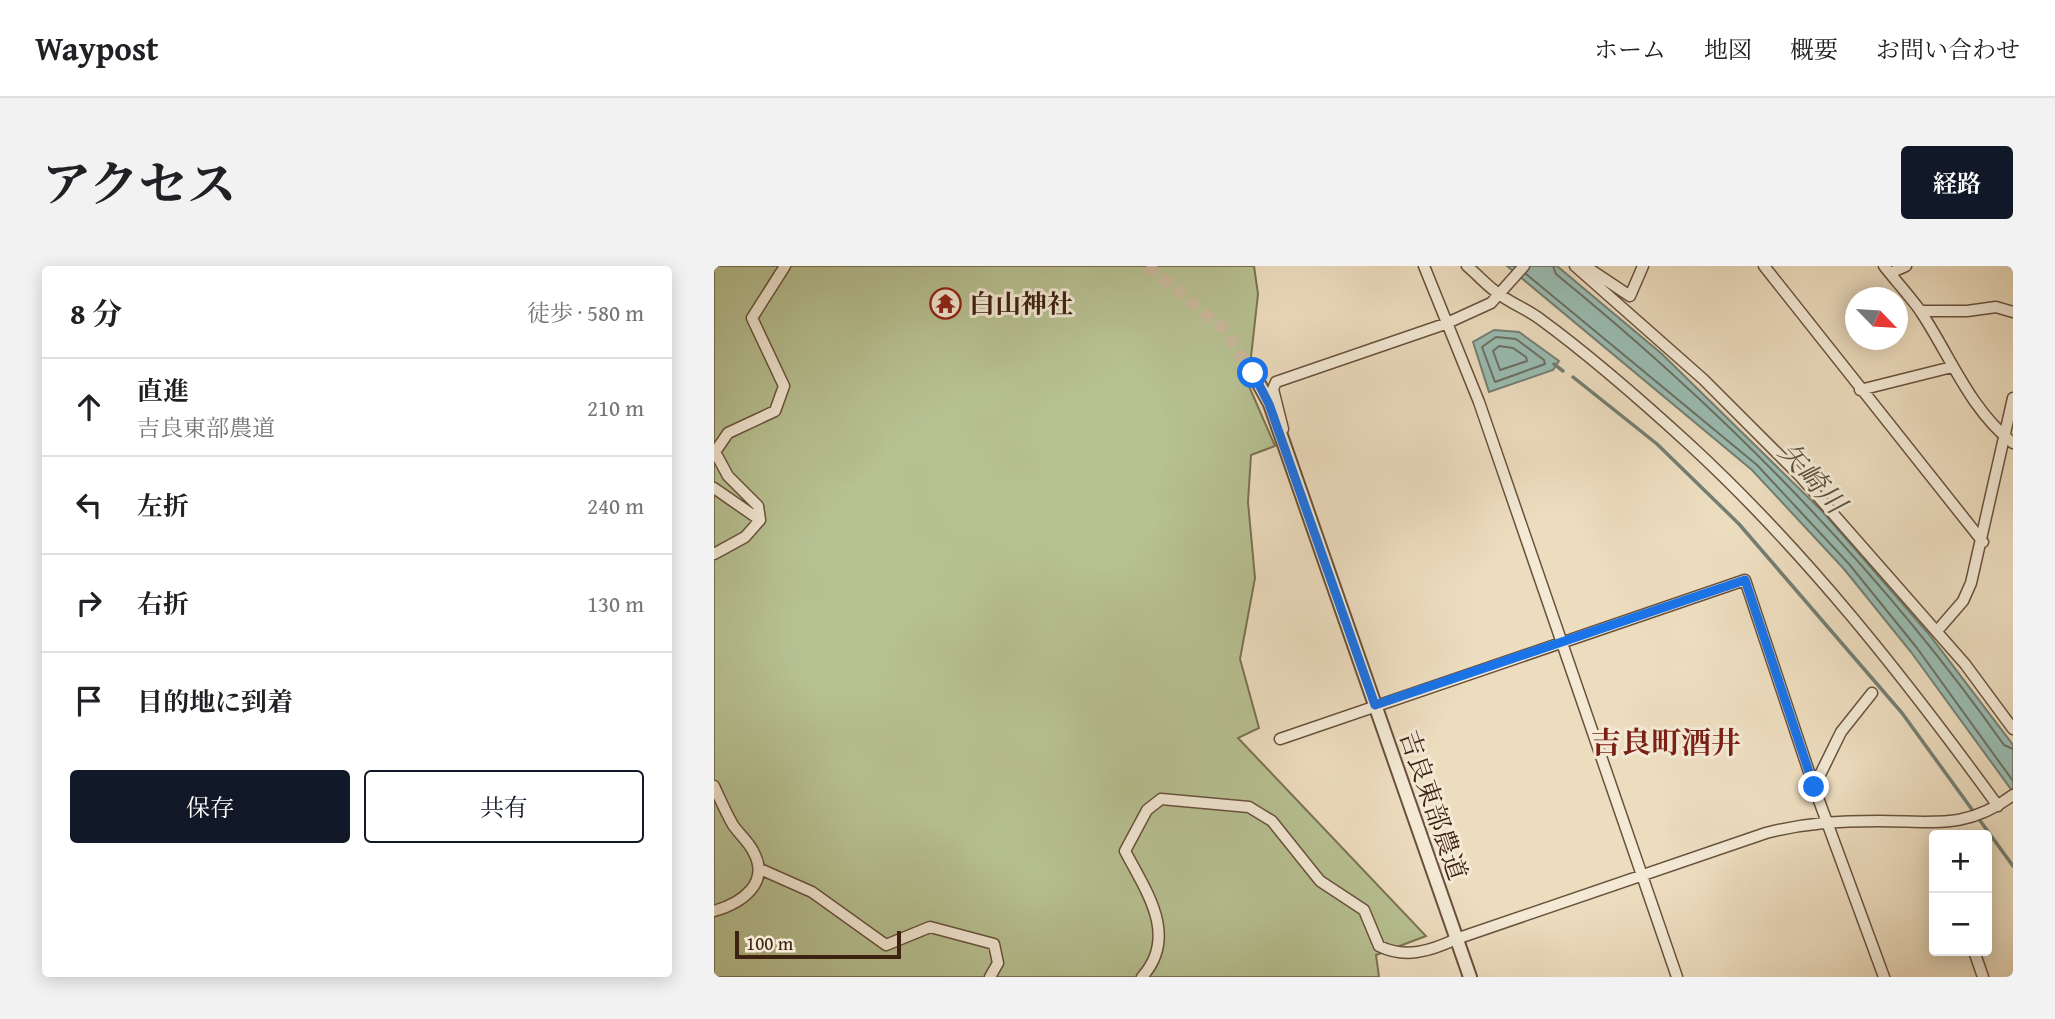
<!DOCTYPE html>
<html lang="ja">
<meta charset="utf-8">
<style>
:root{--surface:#fff;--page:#f2f2f2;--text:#202124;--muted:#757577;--line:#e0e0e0;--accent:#111827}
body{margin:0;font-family:"Gentium Book Plus","Noto Serif JP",serif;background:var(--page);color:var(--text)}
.controls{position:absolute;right:21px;bottom:21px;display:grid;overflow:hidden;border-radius:7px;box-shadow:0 4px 18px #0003}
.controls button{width:63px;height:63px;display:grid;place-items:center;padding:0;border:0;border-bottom:2px solid var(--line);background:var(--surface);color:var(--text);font:35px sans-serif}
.compass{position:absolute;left:1131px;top:21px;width:63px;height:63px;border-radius:50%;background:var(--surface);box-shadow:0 4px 18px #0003;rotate:115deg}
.scale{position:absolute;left:21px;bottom:18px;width:166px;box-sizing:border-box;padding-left:7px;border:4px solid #3d2211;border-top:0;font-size:19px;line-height:24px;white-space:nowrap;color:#3d2211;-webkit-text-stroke:5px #f3e9d5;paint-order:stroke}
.stop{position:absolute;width:21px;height:21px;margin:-16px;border:5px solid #1a73e8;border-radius:50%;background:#fff}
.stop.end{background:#1a73e8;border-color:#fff;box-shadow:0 2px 7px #0008}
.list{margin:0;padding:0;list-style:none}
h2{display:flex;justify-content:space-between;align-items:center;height:91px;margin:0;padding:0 28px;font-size:30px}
h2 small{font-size:23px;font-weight:400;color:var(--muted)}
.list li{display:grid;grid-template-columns:46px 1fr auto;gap:21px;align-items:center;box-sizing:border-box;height:98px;padding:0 28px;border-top:2px solid var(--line)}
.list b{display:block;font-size:26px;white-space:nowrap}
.list p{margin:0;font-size:23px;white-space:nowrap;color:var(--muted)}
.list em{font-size:23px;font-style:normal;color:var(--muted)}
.actions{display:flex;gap:14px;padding:21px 28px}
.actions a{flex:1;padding:16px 0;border:2px solid var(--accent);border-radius:7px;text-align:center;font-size:24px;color:var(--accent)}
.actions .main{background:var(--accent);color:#fff}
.icon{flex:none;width:38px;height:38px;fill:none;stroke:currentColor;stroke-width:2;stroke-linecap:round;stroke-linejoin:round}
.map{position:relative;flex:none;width:1299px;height:711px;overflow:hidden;border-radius:7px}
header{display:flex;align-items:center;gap:42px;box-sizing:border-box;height:98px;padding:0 35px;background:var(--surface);border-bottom:2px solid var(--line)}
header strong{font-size:33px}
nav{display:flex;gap:38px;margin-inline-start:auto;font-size:24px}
.intro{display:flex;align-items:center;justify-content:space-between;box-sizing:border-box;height:168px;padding:0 42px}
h1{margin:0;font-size:49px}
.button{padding:18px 32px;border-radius:7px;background:var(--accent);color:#fff;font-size:24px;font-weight:700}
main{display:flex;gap:42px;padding:0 42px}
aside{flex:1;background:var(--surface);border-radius:7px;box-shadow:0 4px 18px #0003}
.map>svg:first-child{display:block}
.green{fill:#b7c192;stroke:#7a7252;stroke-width:2}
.water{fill:#99bcb2;stroke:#747e72;stroke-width:2}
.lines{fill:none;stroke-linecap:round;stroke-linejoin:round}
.shore{stroke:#6b6f62;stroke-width:2}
.stream{stroke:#747e72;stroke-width:3.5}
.tertiary-tunnel{stroke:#cab89c;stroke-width:12;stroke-dasharray:12 6;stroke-linecap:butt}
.minor-casing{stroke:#69513c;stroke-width:13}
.tertiary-casing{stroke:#69513c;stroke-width:16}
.minor{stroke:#f3e9d5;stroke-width:10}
.tertiary{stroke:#f3e9d5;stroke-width:12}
.route{stroke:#1a73e8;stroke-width:9}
.labels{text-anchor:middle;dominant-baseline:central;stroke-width:6;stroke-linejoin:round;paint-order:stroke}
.poi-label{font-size:26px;font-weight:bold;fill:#3d2211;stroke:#f3e9d5;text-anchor:start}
.street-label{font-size:26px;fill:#3d2211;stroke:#f3e9d5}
.water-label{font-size:28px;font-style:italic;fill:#595041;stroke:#f3e9d5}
.quarter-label{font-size:30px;font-weight:bold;fill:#7a1f14;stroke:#f3e9d5}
</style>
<header>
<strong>Waypost</strong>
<nav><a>ホーム</a><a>地図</a><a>概要</a><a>お問い合わせ</a></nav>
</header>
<div class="intro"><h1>アクセス</h1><a class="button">経路</a></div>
<main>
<aside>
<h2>8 分<small>徒歩 · 580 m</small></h2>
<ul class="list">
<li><svg class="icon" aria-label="ahead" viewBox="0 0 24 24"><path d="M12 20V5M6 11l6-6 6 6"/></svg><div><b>直進</b><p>吉良東部農道</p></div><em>210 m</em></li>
<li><svg class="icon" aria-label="left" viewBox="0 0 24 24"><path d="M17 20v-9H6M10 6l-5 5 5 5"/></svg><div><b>左折</b></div><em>240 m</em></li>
<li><svg class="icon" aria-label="right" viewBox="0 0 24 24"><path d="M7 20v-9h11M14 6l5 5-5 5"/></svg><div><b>右折</b></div><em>130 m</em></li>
<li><svg class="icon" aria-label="arrive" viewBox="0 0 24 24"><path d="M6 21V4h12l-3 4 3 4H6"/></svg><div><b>目的地に到着</b></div></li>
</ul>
<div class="actions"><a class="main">保存</a><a>共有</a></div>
</aside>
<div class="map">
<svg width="1299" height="711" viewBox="0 0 1299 711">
<rect width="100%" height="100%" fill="#edddbf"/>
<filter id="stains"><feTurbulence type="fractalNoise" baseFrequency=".00286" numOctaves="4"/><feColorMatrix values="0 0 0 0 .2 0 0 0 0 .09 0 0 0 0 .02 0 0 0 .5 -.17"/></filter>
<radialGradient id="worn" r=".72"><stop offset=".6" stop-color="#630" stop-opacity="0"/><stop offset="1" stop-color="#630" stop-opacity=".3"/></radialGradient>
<!-- green -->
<path class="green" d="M0 0H540L544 28 534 118 561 180 537 189 534 236 541 312 526 393 545 462 524 472 712 670 662 689 665 711H0Z"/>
<!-- water -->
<path class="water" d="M793 0H843L948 88 1107 244 1214 367 1299 479V526L1197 386 1130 303 1038 204Z
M780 64 805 66 845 95 839 104 775 126 759 76Z"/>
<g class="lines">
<!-- shore -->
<path class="shore" d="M839 0 842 8C1010 145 1165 302 1290 479L1299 483
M812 8 1043 199 1135 298 1203 382 1299 515
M782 71 802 73 830 94 831 98 781 116 768 81Z
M785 80 799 82 812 91 813 95 786 104 779 85Z"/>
<!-- stream -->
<path class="stream" d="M840 98 849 105
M859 111 943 178 1025 258 1188 447 1299 600"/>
<!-- tertiary-tunnel -->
<path class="tertiary-tunnel" d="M433 0 509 62 539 107"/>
<defs>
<path id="minor" d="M710 0 765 136 963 711
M753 0C764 9 773 20 785 28 798 38 813 43 826 53 878 91 928 135 976 179 1092 286 1191 412 1284 540
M861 0 989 113 1086 210 1251 398 1299 463
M871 0 916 30 929 0
M1050 0 1269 276
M1170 0C1181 14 1194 28 1205 43 1235 87 1255 143 1299 177
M1176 7 1192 0
M1206 45H1253L1282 41 1299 46
M1146 124 1238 101
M569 163 559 123 562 116 731 58 777 37 810 0
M0 222 46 254 31 271 0 288
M46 254 44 240 14 210 1 186 14 167 61 145 70 120 38 52 71 0
M1223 365 1249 335 1257 317 1299 132
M1158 427 1127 466 1100 521 1170 711
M566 473 1031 314 1100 521
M0 520C6 533 12 547 19 559 25 568 34 575 39 585 57 617 28 637 0 645
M46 603 98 626 172 679 216 661 280 678 284 697 276 711
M1260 685 1269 711
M428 711C465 670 432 625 411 585L433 544 447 533 535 541 558 555 606 615 650 644 665 680C691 693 717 685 742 673L1052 567C1090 557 1126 555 1165 555 1218 555 1253 564 1299 529"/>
<path id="tertiary" d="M539 107 556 138 756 711"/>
</defs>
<!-- minor casing -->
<use href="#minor" class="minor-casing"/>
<!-- tertiary casing -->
<use href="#tertiary" class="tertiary-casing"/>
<!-- minor -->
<use href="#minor" class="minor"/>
<!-- tertiary -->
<use href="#tertiary" class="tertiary"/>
</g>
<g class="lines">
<!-- route -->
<path class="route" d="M539 107 555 138 661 439 1031 314 1100 521"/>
</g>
<!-- icons -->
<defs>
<symbol id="temple-ring" viewBox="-11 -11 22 22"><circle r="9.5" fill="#f3e9d5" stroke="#8f2418" stroke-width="1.5"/><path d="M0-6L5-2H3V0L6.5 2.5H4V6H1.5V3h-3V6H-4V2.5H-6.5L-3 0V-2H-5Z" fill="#8f2418"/></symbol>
</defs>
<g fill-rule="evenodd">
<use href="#temple-ring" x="214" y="20" width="35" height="35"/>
</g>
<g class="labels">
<!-- poi labels -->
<g class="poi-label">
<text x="255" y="37">白山神社</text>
</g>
<!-- street labels -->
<g class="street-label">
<text transform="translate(720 539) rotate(71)">吉良東部農道</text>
</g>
<!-- water labels -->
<g class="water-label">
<text transform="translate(1099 211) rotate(48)">矢崎川</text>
</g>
<!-- quarter labels -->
<g class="quarter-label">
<text x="952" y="476">吉良町酒井</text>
</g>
</g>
<rect width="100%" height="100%" filter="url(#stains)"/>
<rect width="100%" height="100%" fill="url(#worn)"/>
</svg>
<div class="controls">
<button>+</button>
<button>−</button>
</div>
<svg class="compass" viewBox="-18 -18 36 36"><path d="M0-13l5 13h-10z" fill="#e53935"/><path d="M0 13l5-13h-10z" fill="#757577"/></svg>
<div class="scale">100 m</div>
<div class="stop" style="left:539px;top:107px"></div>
<div class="stop end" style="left:1100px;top:521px"></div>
</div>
</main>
